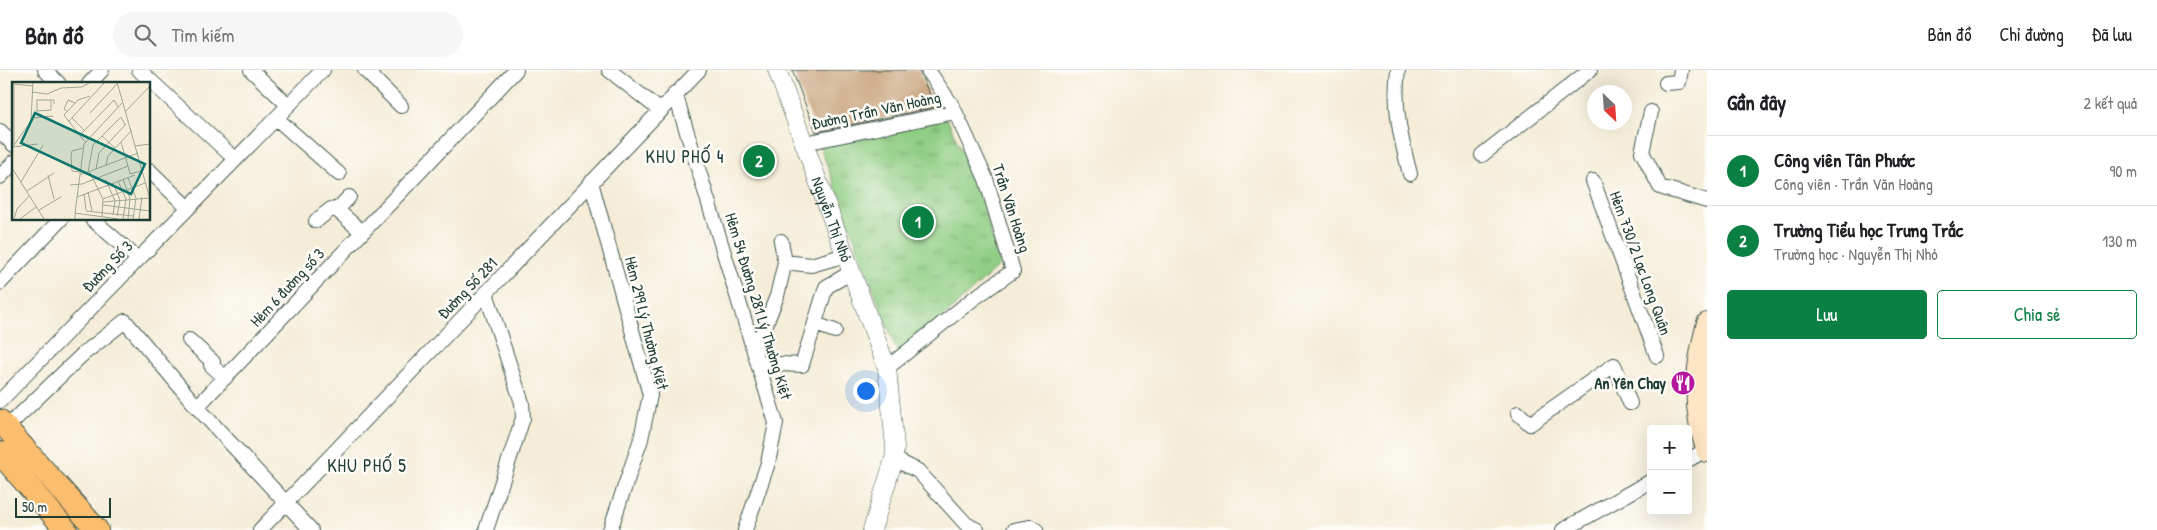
<!DOCTYPE html>
<html lang="vi">
<meta charset="utf-8">
<style>
:root{--surface:#fff;--page:#f6f6f6;--text:#202124;--muted:#757577;--line:#e0e0e0;--accent:#0b8043}
body{margin:0;font-family:"Patrick Hand",sans-serif;background:var(--page);color:var(--text)}
.controls{position:absolute;right:15px;bottom:15px;display:grid;overflow:hidden;border-radius:5px;box-shadow:0 5px 20px #0002}
.controls button{width:45px;height:45px;display:grid;place-items:center;padding:0;border:0;border-bottom:1px solid var(--line);background:var(--surface);color:var(--text);font:25px sans-serif}
.compass{position:absolute;left:1587px;top:15px;width:45px;height:45px;border-radius:50%;background:var(--surface);box-shadow:0 5px 20px #0002;rotate:155deg}
.scale{position:absolute;left:15px;bottom:12px;width:96px;box-sizing:border-box;padding-left:5px;border:2px solid #1f3d34;border-top:0;font-size:14px;line-height:18px;white-space:nowrap;color:#1f3d34;-webkit-text-stroke:4px #fdfcf7;paint-order:stroke}
.you{position:absolute;left:865px;top:320px;width:18px;height:18px;margin:-12px;border:4px solid #fff;border-radius:50%;background:#1a73e8;box-shadow:0 0 0 8px #1a73e833}
.badge{display:grid;place-items:center;width:32px;height:32px;border-radius:50%;background:var(--accent);color:#fff;font-size:16px;font-weight:700}
.pin{position:absolute;translate:-50% -50%;border:2px solid #fff;box-shadow:0 1px 5px #0006}
.list{margin:0;padding:0;list-style:none}
h2{display:flex;justify-content:space-between;align-items:center;height:65px;margin:0;padding:0 20px;font-size:21px}
h2 small{font-size:16px;font-weight:400;color:var(--muted)}
.list li{display:grid;grid-template-columns:32px 1fr auto;gap:15px;align-items:center;box-sizing:border-box;height:70px;padding:0 20px;border-top:1px solid var(--line)}
.list b{display:block;font-size:19px;white-space:nowrap}
.list p{margin:0;font-size:16px;white-space:nowrap;color:var(--muted)}
.list em{font-size:16px;font-style:normal;color:var(--muted)}
.actions{display:flex;gap:10px;padding:15px 20px}
.actions a{flex:1;padding:11px 0;border:1px solid var(--accent);border-radius:5px;text-align:center;font-size:18px;color:var(--accent)}
.actions .main{background:var(--accent);color:#fff}
.icon{flex:none;width:28px;height:28px;fill:none;stroke:currentColor;stroke-width:2;stroke-linecap:round;stroke-linejoin:round}
.map{position:relative;flex:none;width:1707px;height:460px;overflow:hidden}
header{display:flex;align-items:center;gap:30px;box-sizing:border-box;height:70px;padding:0 25px;background:var(--surface);border-bottom:1px solid var(--line)}
header strong{font-size:24px}
nav{display:flex;gap:28px;margin-inline-start:auto;font-size:18px}
.search{width:350px;height:45px;background:var(--page);display:flex;align-items:center;gap:12px;box-sizing:border-box;padding:0 18px;border-radius:28px;color:var(--muted);font-size:19px}
main{display:flex}
aside{flex:1;background:var(--surface)}
.map>svg:first-child{display:block}
.grass{fill:url(#grass-tufts);stroke:#58865c}
.building{fill:#cdac89}
.lines{fill:none;stroke-linecap:round;stroke-linejoin:round}
.minor-casing{stroke:#3f574d;stroke-width:16}
.tertiary-casing{stroke:#3f574d;stroke-width:19}
.secondary-casing{stroke:#3f574d;stroke-width:22}
.primary-casing{stroke:#3f574d;stroke-width:24}
.minor{stroke:#fff;stroke-width:14}
.tertiary{stroke:#fff;stroke-width:18}
.secondary{stroke:#fde5c5;stroke-width:20}
.primary{stroke:#fbbd6e;stroke-width:22}
.labels{text-anchor:middle;dominant-baseline:central;stroke-width:5;stroke-linejoin:round;paint-order:stroke}
.street-label{font-size:16px;fill:#1f3d34;stroke:#fdfcf7}
.poi-label{font-size:16px;font-weight:bold;fill:#1f3d34;stroke:#fdfcf7;text-anchor:end}
.neighbourhood-label{font-size:18px;letter-spacing:1px;fill:#1f3d34;stroke:#fdfcf7}
.inset-road{fill:none;stroke:#9fa796;stroke-width:1}
.view{fill:#0f766e;fill-opacity:0.15;stroke:#0f766e;stroke-width:2.5}
.inset-edge{fill:none;stroke:#1f3d34;stroke-width:2.5}
</style>
<header>
<strong>Bản đồ</strong>
<div class="search"><svg class="icon" aria-label="search" viewBox="0 0 24 24"><circle cx="10" cy="10" r="6"/><path d="M15 15l6 6"/></svg>Tìm kiếm</div>
<nav><a>Bản đồ</a><a>Chỉ đường</a><a>Đã lưu</a></nav>
</header>
<main>
<div class="map">
<svg width="1707" height="460" viewBox="0 0 1707 460">
<defs>
<pattern id="grass-tufts" width="24" height="20" patternUnits="userSpaceOnUse" patternTransform="scale(1.25)"><rect width="24" height="20" fill="#90ce84"/><path d="M3 7l-1-3M5 7V3M7 7l1-3M15 17l-1-3M17 17v-4M19 17l1-3" fill="none" stroke="#75a86d"/></pattern>
</defs>
<rect width="100%" height="100%" fill="#fdfcf7"/>
<filter id="ink" filterUnits="userSpaceOnUse"><feTurbulence type="fractalNoise" baseFrequency=".02" numOctaves="2"/><feDisplacementMap in="SourceGraphic" scale="10" xChannelSelector="R" yChannelSelector="G"/><feConvolveMatrix kernelMatrix="1 2 1 2 8 2 1 2 1" color-interpolation-filters="sRGB"/></filter>
<filter id="wash" filterUnits="userSpaceOnUse"><feTurbulence type="fractalNoise" baseFrequency=".0096" numOctaves="4" result="noise"/><feDisplacementMap in="SourceGraphic" scale="20" xChannelSelector="R" yChannelSelector="G"/><feGaussianBlur stdDeviation="1.12" result="paint"/><feColorMatrix in="noise" values="0 0 0 0 0 0 0 0 0 0 0 0 0 0 0 0 0 1.4 0 .05"/><feComposite in="paint" operator="in"/></filter>
<g filter="url(#wash)">
<rect width="100%" height="100%" fill="#f5edd8"/>
<!-- grass -->
<path class="grass" d="M947 49 975 109 1000 195 899 287 819 74Z"/>
<g id="blocks">
<!-- building -->
<path class="building" d="M792 0H918L936 37 816 62Z"/>
</g>
</g>
<g filter="url(#ink)">
<use href="#blocks" fill-opacity="0" stroke="#3f574d" stroke-width="1"/>
<g class="lines">
<defs>
<path id="minor" d="M45 0 59 14
M139 0 235 89
M251 0 288 35
M365 0 401 36
M609 0 661 41
M1398 0C1393 37 1401 69 1410 104
M1666 13 1679 12 1681 0
M89 14 102 0
M675 23 776 353 768 393 745 460
M1651 42 1642 82 1660 117 1707 131
M276 48 339 104
M0 61 14 75
M805 73 955 42
M1482 85 1590 0
M149 100 188 138
M0 107 14 92
M1593 111 1657 286
M591 112 650 325 641 369 610 460
M337 140 362 162
M92 149 138 189
M316 151 331 139 337 140 349 127
M785 192 811 195 846 185
M0 213 61 149
M815 254 835 261
M189 270 213 292 211 295 225 308
M755 281 777 226 785 192 781 171
M759 293 802 295 826 217 852 202
M887 298 973 229 1013 201 986 109 953 37 928 0
M0 331 323 0
M197 337 311 460
M1518 343 1530 354 1614 295 1630 333
M6 358 82 285 125 251 197 337 516 0
M894 389 918 401 966 454 977 460
M1688 390 1706 380
M260 460 699 0
M486 460 523 348 522 333 486 223
M1014 460 1031 457 1036 460
M1563 460 1651 411"/>
<g id="tertiary">
<path id="s1" d="M777 0 887 298 895 377 894 389 872 460"/>
</g>
<path id="secondary" d="M1707 253C1695 299 1691 336 1707 382"/>
<path id="primary" d="M0 351 97 460
M0 383 66 460"/>
</defs>
<!-- minor casing -->
<use href="#minor" class="minor-casing"/>
<!-- tertiary casing -->
<use href="#tertiary" class="tertiary-casing"/>
<!-- secondary casing -->
<use href="#secondary" class="secondary-casing"/>
<!-- primary casing -->
<use href="#primary" class="primary-casing"/>
<!-- minor -->
<use href="#minor" class="minor"/>
<!-- tertiary -->
<use href="#tertiary" class="tertiary"/>
<!-- secondary -->
<use href="#secondary" class="secondary"/>
<!-- primary -->
<use href="#primary" class="primary"/>
</g>
</g>
<!-- icons -->
<defs>
<symbol id="restaurant-disc" viewBox="-11 -11 22 22"><circle r="9.5" fill="#b5179e" stroke="#fdfcf7"/><path d="M-5-6h1v4h1v-4h1v4h1v-4h1v5L-1.5 .5V6h-2V.5L-5-1ZM5-6V6H3V1.5H1.5Q1.5-4 5-6Z" fill="#fff"/></symbol>
</defs>
<g fill-rule="evenodd">
<use href="#restaurant-disc" x="1669" y="299" width="28" height="28"/>
</g>
<g class="labels">
<!-- street labels -->
<g class="street-label">
<text transform="translate(876 40) rotate(-12)">Đường Trần Văn Hoàng</text>
<text transform="translate(1012 138) rotate(72)">Trần Văn Hoàng</text>
<text stroke="none"><textPath href="#s1" startOffset="159">Nguyễn Thị Nhỏ</textPath></text>
<text transform="translate(1641 193) rotate(70)">Hẻm 730/2 Lạc Long Quân</text>
<text transform="translate(107 196) rotate(-46)">Đường Số 3</text>
<text transform="translate(287 217) rotate(-47)">Hẻm 6 đường số 3</text>
<text transform="translate(467 218) rotate(-46)">Đường Số 281</text>
<text transform="translate(759 236) rotate(73)">Hẻm 54 Đường 281 Lý Thường Kiệt</text>
<text transform="translate(647 253) rotate(76)">Hẻm 299 Lý Thường Kiệt</text>
</g>
<!-- poi labels -->
<g class="poi-label">
<text x="1666" y="313">An Yên Chay</text>
</g>
<!-- neighbourhood labels -->
<g class="neighbourhood-label">
<text x="685" y="86">KHU PHỐ 4</text>
<text x="367" y="395">KHU PHỐ 5</text>
</g>
</g>
<!-- overview -->
<g transform="translate(12 12)">
<rect width="138" height="138" fill="#f5edd8"/>
<path class="inset-road" d="M105 0 138 117M1 2 21 4M2 2V62M20 10 35 12 49 6 70 5 79 0M24 29 39 28V18M25 29V18H42V22M55 29 52 27 56 18 63 21M113 30 138 4M78 31 105 2M52 33 73 60M52 33 66 18 78 14M20 36 41 34M60 36 73 49M56 40 93 0M69 52 102 18 106 25M90 54 103 66M109 60 116 84M123 64 138 62M1 65 26 62M0 66 19 39 21 0M94 83 96 74 120 48M0 86 32 137M84 87 87 71 114 42M77 89 91 117 90 135M69 90 60 89 59 75 60 69 71 66M76 90 81 63 109 35 113 43M36 93 42 117M68 93 126 71M116 96 124 116 121 137M111 97 118 117 116 137M94 98 103 119 101 133M106 99 114 117 111 137M9 100 31 63M101 101 108 118 105 134M58 103 70 102 116 84 118 92 129 89M15 109 42 91M76 110 80 129M72 112 74 128M65 115 123 93M91 117 133 101M91 120 138 116M91 123 138 129M27 128 49 115M74 129 121 134M63 131 72 62 110 21M2 137 5 127 17 114M8 137 24 125M63 137V131L106 137M127 137 130 115"/>
<path class="view" d="M23 31 133 82 119 112 9 61Z"/>
<rect width="138" height="138" class="inset-edge"/>
</g>
</svg>
<div class="controls">
<button>+</button>
<button>−</button>
</div>
<svg class="compass" viewBox="-18 -18 36 36"><path d="M0-13l5 13h-10z" fill="#e53935"/><path d="M0 13l5-13h-10z" fill="#757577"/></svg>
<div class="scale">50 m</div>
<div class="you"></div>
<div class="pin badge" style="left:918px;top:152px">1</div>
<div class="pin badge" style="left:759px;top:91px">2</div>
</div>
<aside>
<h2>Gần đây<small>2 kết quả</small></h2>
<ul class="list">
<li><span class="badge">1</span><div><b>Công viên Tân Phước</b><p>Công viên · Trần Văn Hoàng</p></div><em>90 m</em></li>
<li><span class="badge">2</span><div><b>Trường Tiểu học Trưng Trắc</b><p>Trường học · Nguyễn Thị Nhỏ</p></div><em>130 m</em></li>
</ul>
<div class="actions"><a class="main">Lưu</a><a>Chia sẻ</a></div>
</aside>
</main>
